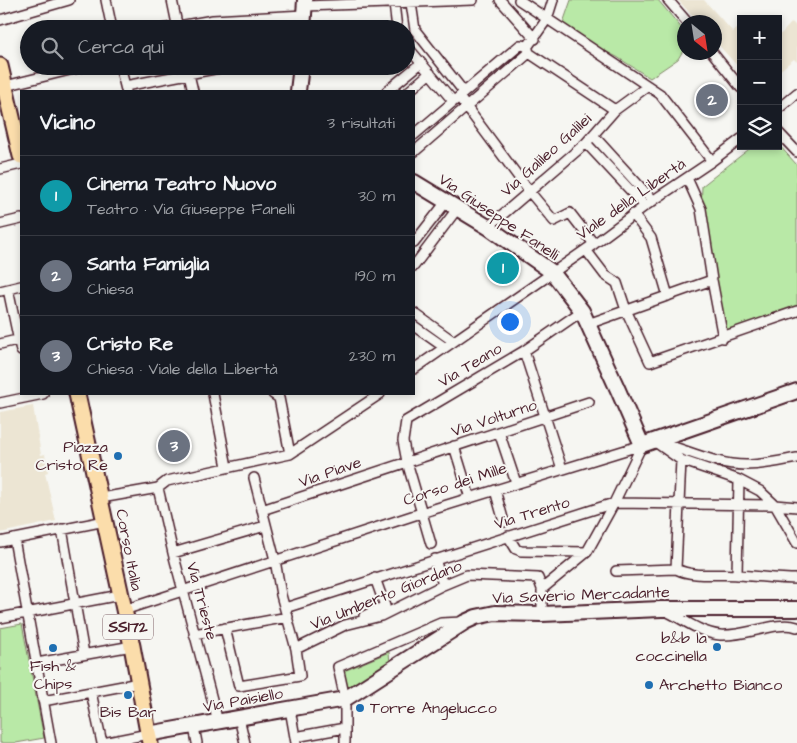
<!DOCTYPE html>
<html lang="it">
<meta charset="utf-8">
<style>
:root{--surface:#171b24;--page:#242831;--text:#f1f3f6;--muted:#9ea1a6;--line:#363941;--accent:#1a73e8}
body{margin:0;font-family:"Architects Daughter",sans-serif;background:var(--page);color:var(--text)}
.controls{position:absolute;right:15px;top:15px;display:grid;overflow:hidden;border-radius:0px;box-shadow:0 2px 8px #0003}
.controls button{width:45px;height:45px;display:grid;place-items:center;padding:0;border:0;border-bottom:1px solid var(--line);background:var(--surface);color:var(--text);font:25px sans-serif}
.compass{position:absolute;left:677px;top:15px;width:45px;height:45px;border-radius:50%;background:var(--surface);box-shadow:0 2px 8px #0003;rotate:150deg}
.you{position:absolute;left:509px;top:321px;width:18px;height:18px;margin:-12px;border:4px solid #fff;border-radius:50%;background:#1a73e8;box-shadow:0 0 0 8px #1a73e833}
.badge{display:grid;place-items:center;width:32px;height:32px;border-radius:50%;background:var(--accent);color:#fff;font-size:16px;font-weight:700}
.pin{position:absolute;translate:-50% -50%;border:2px solid #fff;box-shadow:0 1px 5px #0006}
.list{margin:0;padding:0;list-style:none}
h2{display:flex;justify-content:space-between;align-items:center;height:65px;margin:0;padding:0 20px;font-size:21px}
h2 small{font-size:16px;font-weight:400;color:var(--muted)}
.list li{display:grid;grid-template-columns:32px 1fr auto;gap:15px;align-items:center;box-sizing:border-box;height:80px;padding:0 20px;border-top:1px solid var(--line)}
.list b{display:block;font-size:19px;white-space:nowrap}
.list p{margin:0;font-size:16px;white-space:nowrap;color:var(--muted)}
.list em{font-size:16px;font-style:normal;color:var(--muted)}
.icon{flex:none;width:28px;height:28px;fill:none;stroke:currentColor;stroke-width:2;stroke-linecap:round;stroke-linejoin:round}
.map{position:relative;flex:none;width:797px;height:743px;overflow:hidden}
.search{position:absolute;background:var(--surface);box-shadow:0 2px 8px #0003;left:20px;top:20px;width:395px;height:55px;display:flex;align-items:center;gap:12px;box-sizing:border-box;padding:0 18px;border-radius:28px;color:var(--muted);font-size:19px}
.panel{position:absolute;background:var(--surface);box-shadow:0 2px 8px #0003;left:20px;top:90px;width:395px;height:305px;border-radius:0px}
.map>svg:first-child{display:block}
.built{fill:#ece5d3}
.green{fill:#b9e9a7;stroke:#828469}
.lines{fill:none;stroke-linecap:round;stroke-linejoin:round}
.street-casing{stroke:#4a1f2b;stroke-width:12}
.secondary-casing{stroke:#4a1f2b;stroke-width:18}
.primary-casing{stroke:#4a1f2b;stroke-width:19}
.street{stroke:#f6f6f2;stroke-width:9}
.secondary{stroke:#f6f6f2;stroke-width:14}
.primary{stroke:#fbddab;stroke-width:15}
.poi-dot{fill:#1f6fb2;stroke:#f6f6f2;stroke-width:2}
.labels{text-anchor:middle;dominant-baseline:central;stroke-width:4;stroke-linejoin:round;paint-order:stroke}
.shield{fill:#f6f6f2;stroke:#7e6067;stroke-width:1}
.shield-label{font-size:15px;font-weight:bold;fill:#4a1f2b}
.street-label{font-size:16px;fill:#4a1f2b;stroke:#f6f6f2}
.poi-label{font-size:16px;fill:#4a1f2b;stroke:#f6f6f2;text-anchor:end}
</style>
<div class="map">
<svg width="797" height="743" viewBox="0 0 797 743">
<rect width="100%" height="100%" fill="#f6f6f2"/>
<filter id="ink" filterUnits="userSpaceOnUse"><feTurbulence type="fractalNoise" baseFrequency=".02" numOctaves="2"/><feDisplacementMap in="SourceGraphic" scale="10" xChannelSelector="R" yChannelSelector="G"/><feConvolveMatrix kernelMatrix="1 2 1 2 8 2 1 2 1" color-interpolation-filters="sRGB"/></filter>
<g filter="url(#ink)">
<!-- built -->
<path class="built" d="M678 0H704L733 32 741 26V70L715 41 714 22H698Z
M792 22 797 27V62L794 59 778 72V35L782 33Z
M33 406 41 455 45 454 46 463 48 472 45 473 56 521 0 533V412Z"/>
<!-- green -->
<path class="green" d="M571 0H658L684 31V49L678 59 650 78 617 57 570 34 563 23Z
M778 144 797 165V311L723 338 701 209 702 186 753 146H778Z
M22 624 44 738 16 743H0V628Z
M389 652 390 663 348 689 344 671Z"/>
<g class="lines">
<defs>
<path id="street" d="M106 0 112 29
M172 0 178 29
M500 0 535 39
M519 0 660 94 712 161
M668 0 687 22
M394 3 397 29
M411 3 415 30 464 92
M305 6 473 0
M0 20 69 0
M162 29 213 20 304 15
M406 45 453 101
M528 46 547 19 553 0
M528 49 529 53 615 110
M712 52 741 88
M120 66 126 90
M187 66 193 91
M5 86 86 66
M125 86 230 66
M387 91 421 63
M409 91 430 73
M459 97 529 191 554 221 570 213 594 244
M778 109 797 93
M778 132 797 152
M414 135 520 45 528 46
M593 135 653 201
M586 143 645 206
M414 152 529 53
M0 169 21 164
M687 178 701 209 712 280 723 338
M633 214 651 238 668 296
M0 224 21 219
M488 227 586 143 615 110 648 86
M414 243 446 202
M586 250 605 275 617 283 626 310 650 362 797 311
M414 266 457 209
M8 289 21 351
M0 291 21 286
M414 313 453 341
M588 324 712 280
M414 326 444 347
M0 344 21 339
M524 351 562 469
M414 369 594 244 645 206 712 161 741 139
M213 394 227 467
M273 394 279 398 290 454
M0 403 43 394
M499 432 516 483
M654 441 681 460 739 480 760 491 775 505 797 543
M662 443C688 451 718 465 746 465 763 465 780 461 797 458
M454 446 470 498
M681 460 676 569C695 578 718 573 738 575 758 576 777 579 797 579
M158 488 173 553 218 722
M495 490 504 522
M101 498 158 488 167 481 290 454 380 394
M262 510 589 402
M62 529 84 654
M508 536 516 549 521 551 587 552 614 503 642 445
M14 539 51 743
M0 542 105 521
M431 544 407 462 403 441 406 421 524 351 582 311
M173 553 265 526
M435 559 443 585
M616 571 676 569
M737 575 739 480
M542 589 587 552
M285 608 614 503 775 505 797 507
M124 610 421 513 642 445
M666 611C683 619 700 633 720 635 745 637 777 620 797 627
M364 616 385 606 375 578
M0 618 120 595
M225 628 239 686 300 676 296 649 281 595 275 560 254 478
M194 634 288 617
M296 649 345 625 381 616 443 585 467 575 538 578 542 589V614
M37 663 132 646
M91 692 102 743
M43 701 139 683
M290 709 296 743
M239 718 245 743
M194 727 197 743
M295 737 345 728
M103 743 148 734
M345 743V699L338 667 441 623 463 622"/>
<path id="secondary" d="M303 29 305 0
M298 91 301 66
M414 182 488 227 552 272 582 311 618 390 642 445 797 391
M148 734 345 699 465 622 476 617 495 613 542 614 661 609H797"/>
<path id="primary" d="M0 66 21 156
M77 394 132 646 150 743"/>
</defs>
<!-- street casing -->
<use href="#street" class="street-casing"/>
<!-- secondary casing -->
<use href="#secondary" class="secondary-casing"/>
<!-- primary casing -->
<use href="#primary" class="primary-casing"/>
<!-- street -->
<use href="#street" class="street"/>
<!-- secondary -->
<use href="#secondary" class="secondary"/>
<!-- primary -->
<use href="#primary" class="primary"/>
</g>
</g>
<!-- markers -->
<g class="poi-dot">
<circle cx="118" cy="456" r="5"/>
<circle cx="717" cy="647" r="5"/>
<circle cx="53" cy="648" r="5"/>
<circle cx="649" cy="685" r="5"/>
<circle cx="128" cy="695" r="5"/>
<circle cx="360" cy="708" r="5"/>
</g>
<g class="labels">
<!-- shield labels -->
<rect class="shield" x="103" y="614.5" width="50" height="25" rx="4"/>
<g class="shield-label">
<text x="128" y="627">SS172</text>
</g>
<!-- street labels -->
<g class="street-label">
<text transform="translate(546 155) rotate(-42)">Via Galileo Galilei</text>
<text transform="translate(631 199) rotate(-35)">Viale della Libertà</text>
<text transform="translate(499 217) rotate(34)">Via Giuseppe Fanelli</text>
<text transform="translate(470 365) rotate(-31)">Via Teano</text>
<text transform="translate(494 418) rotate(-18)">Via Volturno</text>
<text transform="translate(330 472) rotate(-19)">Via Piave</text>
<text transform="translate(455 484) rotate(-18)">Corso dei Mille</text>
<text transform="translate(532 513) rotate(-17)">Via Trento</text>
<text transform="translate(129 550) rotate(79)">Corso Italia</text>
<text transform="translate(386 595) rotate(-22)">Via Umberto Giordano</text>
<text transform="translate(581 595) rotate(-2)">Via Saverio Mercadante</text>
<text transform="translate(202 601) rotate(75)">Via Trieste</text>
<text transform="translate(243 700) rotate(-10)">Via Paisiello</text>
</g>
<!-- poi labels -->
<g class="poi-label">
<text x="108" y="447">Piazza<tspan x="108" dy="18">Cristo Re</tspan></text>
<text x="707" y="638">b&amp;b la<tspan x="707" dy="18">coccinella</tspan></text>
<text x="53" y="666" text-anchor="middle">Fish &amp;<tspan x="53" dy="18">Chips</tspan></text>
<text x="659" y="685" text-anchor="start">Archetto Bianco</text>
<text x="370" y="708" text-anchor="start">Torre Angelucco</text>
<text x="128" y="712" text-anchor="middle">Bis Bar</text>
</g>
</g>
</svg>
<div class="controls">
<button>+</button>
<button>−</button>
<button><svg class="icon" aria-label="layers" viewBox="0 0 24 24"><path d="M12 4l9 5-9 5-9-5zM3 14l9 5 9-5"/></svg></button>
</div>
<svg class="compass" viewBox="-18 -18 36 36"><path d="M0-13l5 13h-10z" fill="#e53935"/><path d="M0 13l5-13h-10z" fill="#9ea1a6"/></svg>
<div class="you"></div>
<div class="pin badge" style="left:503px;top:268px;background:#0f9aa8">1</div>
<div class="pin badge" style="left:712px;top:100px;background:#6b7280">2</div>
<div class="pin badge" style="left:174px;top:446px;background:#6b7280">3</div>
<div class="search"><svg class="icon" aria-label="search" viewBox="0 0 24 24"><circle cx="10" cy="10" r="6"/><path d="M15 15l6 6"/></svg>Cerca qui</div>
<section class="panel">
<h2>Vicino<small>3 risultati</small></h2>
<ul class="list">
<li><span class="badge" style="background:#0f9aa8">1</span><div><b>Cinema Teatro Nuovo</b><p>Teatro · Via Giuseppe Fanelli</p></div><em>30 m</em></li>
<li><span class="badge" style="background:#6b7280">2</span><div><b>Santa Famiglia</b><p>Chiesa</p></div><em>190 m</em></li>
<li><span class="badge" style="background:#6b7280">3</span><div><b>Cristo Re</b><p>Chiesa · Viale della Libertà</p></div><em>230 m</em></li>
</ul>
</section>
</div>
